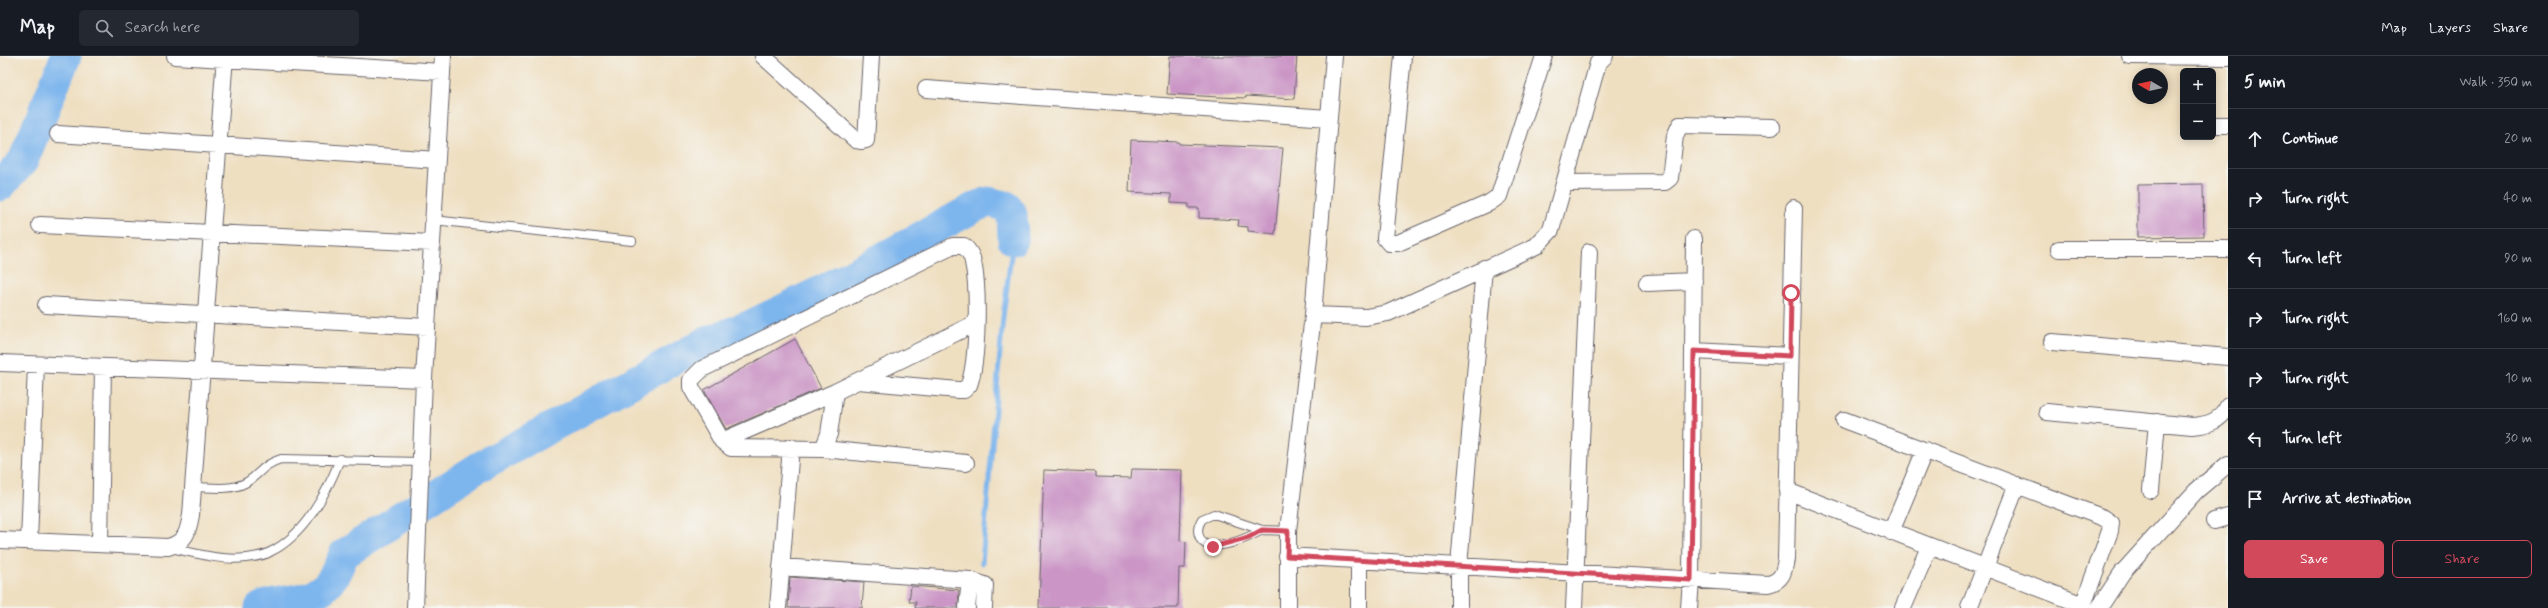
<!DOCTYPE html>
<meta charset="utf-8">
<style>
:root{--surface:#171b24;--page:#242831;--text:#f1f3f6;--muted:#9ea1a6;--line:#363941;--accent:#d1495b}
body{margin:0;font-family:Mynerve,sans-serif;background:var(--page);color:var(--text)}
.controls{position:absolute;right:12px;top:12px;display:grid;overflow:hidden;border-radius:6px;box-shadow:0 2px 10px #0003}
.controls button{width:36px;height:36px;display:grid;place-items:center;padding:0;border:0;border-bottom:1px solid var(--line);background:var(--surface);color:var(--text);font:20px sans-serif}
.compass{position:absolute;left:2132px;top:12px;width:36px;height:36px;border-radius:50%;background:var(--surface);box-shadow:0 2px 10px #0003;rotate:279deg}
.stop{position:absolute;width:12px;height:12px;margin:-9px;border:3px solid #d1495b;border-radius:50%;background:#fff}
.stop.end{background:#d1495b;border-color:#fff;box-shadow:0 1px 4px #0008}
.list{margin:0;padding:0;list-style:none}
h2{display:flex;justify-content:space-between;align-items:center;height:52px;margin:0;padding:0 16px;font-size:17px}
h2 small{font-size:13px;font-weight:400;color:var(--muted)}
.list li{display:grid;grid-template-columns:26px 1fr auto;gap:12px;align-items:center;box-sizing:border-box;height:60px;padding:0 16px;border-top:1px solid var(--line)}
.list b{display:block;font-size:15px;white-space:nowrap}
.list em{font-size:13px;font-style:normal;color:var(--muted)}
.actions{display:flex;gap:8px;padding:12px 16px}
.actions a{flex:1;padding:9px 0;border:1px solid var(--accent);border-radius:6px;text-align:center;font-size:14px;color:var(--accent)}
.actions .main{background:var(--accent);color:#fff}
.icon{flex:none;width:22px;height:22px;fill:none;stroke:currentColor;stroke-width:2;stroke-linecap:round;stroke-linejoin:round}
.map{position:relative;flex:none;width:2228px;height:552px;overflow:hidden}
header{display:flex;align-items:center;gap:24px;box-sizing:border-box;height:56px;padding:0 20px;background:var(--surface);border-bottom:1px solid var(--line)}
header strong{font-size:19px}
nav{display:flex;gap:22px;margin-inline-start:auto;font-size:14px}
.search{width:280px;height:36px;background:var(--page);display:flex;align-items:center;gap:10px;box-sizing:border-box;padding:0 14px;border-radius:6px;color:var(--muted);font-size:15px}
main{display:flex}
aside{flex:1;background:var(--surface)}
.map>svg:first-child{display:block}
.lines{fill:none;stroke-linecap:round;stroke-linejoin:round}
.stream{stroke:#7db5ed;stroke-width:5}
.river{stroke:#7db5ed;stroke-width:31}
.building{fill:#cb96c6}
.service-casing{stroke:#6a646a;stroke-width:10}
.minor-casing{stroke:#6a646a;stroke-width:18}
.service{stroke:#fff;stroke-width:8}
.minor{stroke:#fff;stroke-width:16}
.route{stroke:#d1495b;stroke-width:5}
</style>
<header>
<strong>Map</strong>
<div class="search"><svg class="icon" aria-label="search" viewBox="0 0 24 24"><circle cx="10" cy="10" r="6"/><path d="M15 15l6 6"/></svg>Search here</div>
<nav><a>Map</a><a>Layers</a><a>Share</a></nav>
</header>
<main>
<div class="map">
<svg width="2228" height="552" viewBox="0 0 2228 552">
<rect width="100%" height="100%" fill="#f6f6f2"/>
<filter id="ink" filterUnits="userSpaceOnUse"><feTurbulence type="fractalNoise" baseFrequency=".025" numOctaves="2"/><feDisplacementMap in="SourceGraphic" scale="8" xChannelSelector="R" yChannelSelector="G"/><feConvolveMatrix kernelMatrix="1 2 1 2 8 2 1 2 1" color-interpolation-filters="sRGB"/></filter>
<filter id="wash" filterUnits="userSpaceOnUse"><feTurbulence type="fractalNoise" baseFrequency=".012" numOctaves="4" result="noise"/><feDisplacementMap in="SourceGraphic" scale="16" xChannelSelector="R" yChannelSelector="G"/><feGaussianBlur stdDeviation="0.9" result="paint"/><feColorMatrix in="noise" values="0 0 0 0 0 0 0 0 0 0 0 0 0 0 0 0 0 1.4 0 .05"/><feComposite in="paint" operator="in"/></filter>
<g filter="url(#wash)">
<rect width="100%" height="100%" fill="#efdfc1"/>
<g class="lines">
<!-- stream -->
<path class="stream" d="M982 507 1003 261 1013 184"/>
<!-- river -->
<path class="river" d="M0 130 23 105 66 0
M260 552C268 547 277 547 286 545 322 541 331 530 344 498L479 411 706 286 751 269 825 233 977 150 989 146 1006 150 1012 158 1013 184"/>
</g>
<g id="blocks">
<!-- building -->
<path class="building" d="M1170 0H1297L1294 43 1246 40V42L1219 41 1167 38Z
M1131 84 1179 86V88L1283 92 1275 178 1248 175V171L1238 170 1239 164 1199 162V152H1189V148L1171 147V138L1129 136Z
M2203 128 2204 180 2138 181V129Z
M795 283 821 332 726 373 704 334Z
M1132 413 1182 414 1180 485 1186 486 1185 512H1179L1178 552H1039L1044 414 1096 416V421L1131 422Z
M790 521 864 526 862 552H788Z
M911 530 959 534 958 552H915L916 546H909Z"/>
</g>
</g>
<g filter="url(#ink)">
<use href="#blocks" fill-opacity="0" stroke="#6a646a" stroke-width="1"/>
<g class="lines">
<defs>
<path id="service" d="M433 164 632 185
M193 431C209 431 230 435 245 427 260 419 261 409 281 403L421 406
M1262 474C1250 481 1210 499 1201 484 1196 476 1198 470 1202 463L1214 458 1262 474 1288 475
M171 492C195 497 221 505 246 502 253 501 264 500 270 496 304 480 327 437 340 403"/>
<path id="minor" d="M175 0 442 16
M763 0 856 84 862 85 866 84 871 0
M1403 0 1385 182 1389 187H1398L1489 147 1499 140 1544 0
M2130 0 2228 1
M926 33 1328 62
M2213 69H2228
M58 78 437 104
M1564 127 1665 126 1670 122 1675 80 1680 69 1772 71
M40 169 432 187
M2059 193H2228
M1647 227 1694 225
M46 249 427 271
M1313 259 1366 261 1388 257 1536 190 1551 174 1598 7 1605 0
M2052 286 2228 301
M1694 295 1790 300
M0 307 424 323
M835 336 829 378 823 393 731 392 722 385 691 331V324L702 313 953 190H964C969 195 972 199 973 206 979 233 978 304 969 329L964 334H958L858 325
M2047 356 2192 370C2208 369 2221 365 2228 350
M1844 364 2104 462 2111 467 2110 475 2082 552
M722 385 835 336 976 267
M823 393 966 407
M2151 434 2157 366
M1787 435 2083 549
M2214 465 2228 461
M1891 476 1925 394
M0 484 168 491C186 486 188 476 191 459L225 0
M29 485 36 309
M100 488 103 311
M1287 500 1768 528C1782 525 1784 516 1786 503L1794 152
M1359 504V552
M781 511 970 524 985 529 984 552
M415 552 424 323 443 0
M778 552 791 391
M967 552 970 524
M1288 552V475L1313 259 1334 0
M1459 552V510L1484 212
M1574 552 1589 196
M1689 552 1691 524 1694 183
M1903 552 1929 491
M1969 552 2017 429
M2099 552 2122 517 2196 435 2228 408"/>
</defs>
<!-- service casing -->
<use href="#service" class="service-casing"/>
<!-- minor casing -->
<use href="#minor" class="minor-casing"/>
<!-- service -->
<use href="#service" class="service"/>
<!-- minor -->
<use href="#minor" class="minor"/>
</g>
</g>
<g class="lines" filter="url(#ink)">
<!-- route -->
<path class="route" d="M1213 491 1249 481 1262 474 1288 475 1287 500 1691 524 1694 295 1790 300 1791 237"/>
</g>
</svg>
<div class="controls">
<button>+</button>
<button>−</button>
</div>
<svg class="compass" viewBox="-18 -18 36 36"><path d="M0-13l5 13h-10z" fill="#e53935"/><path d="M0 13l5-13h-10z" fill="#9ea1a6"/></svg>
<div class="stop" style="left:1791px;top:237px"></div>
<div class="stop end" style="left:1213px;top:491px"></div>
</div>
<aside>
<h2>5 min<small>Walk · 350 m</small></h2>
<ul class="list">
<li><svg class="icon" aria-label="ahead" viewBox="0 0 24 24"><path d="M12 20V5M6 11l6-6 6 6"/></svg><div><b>Continue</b></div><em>20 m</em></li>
<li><svg class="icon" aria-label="right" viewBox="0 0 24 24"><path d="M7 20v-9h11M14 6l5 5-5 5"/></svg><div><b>Turn right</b></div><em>40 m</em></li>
<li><svg class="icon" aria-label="left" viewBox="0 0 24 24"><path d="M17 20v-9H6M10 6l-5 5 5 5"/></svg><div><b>Turn left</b></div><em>90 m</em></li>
<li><svg class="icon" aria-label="right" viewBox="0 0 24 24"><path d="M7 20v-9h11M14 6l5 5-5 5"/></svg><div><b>Turn right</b></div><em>160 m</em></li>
<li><svg class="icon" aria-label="right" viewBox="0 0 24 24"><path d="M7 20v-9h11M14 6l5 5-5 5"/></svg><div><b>Turn right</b></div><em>10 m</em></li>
<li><svg class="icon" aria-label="left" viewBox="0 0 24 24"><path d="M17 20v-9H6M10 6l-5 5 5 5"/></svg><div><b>Turn left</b></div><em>30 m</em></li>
<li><svg class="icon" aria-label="arrive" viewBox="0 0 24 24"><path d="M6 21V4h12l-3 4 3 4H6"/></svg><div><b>Arrive at destination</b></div></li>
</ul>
<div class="actions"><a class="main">Save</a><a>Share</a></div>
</aside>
</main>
